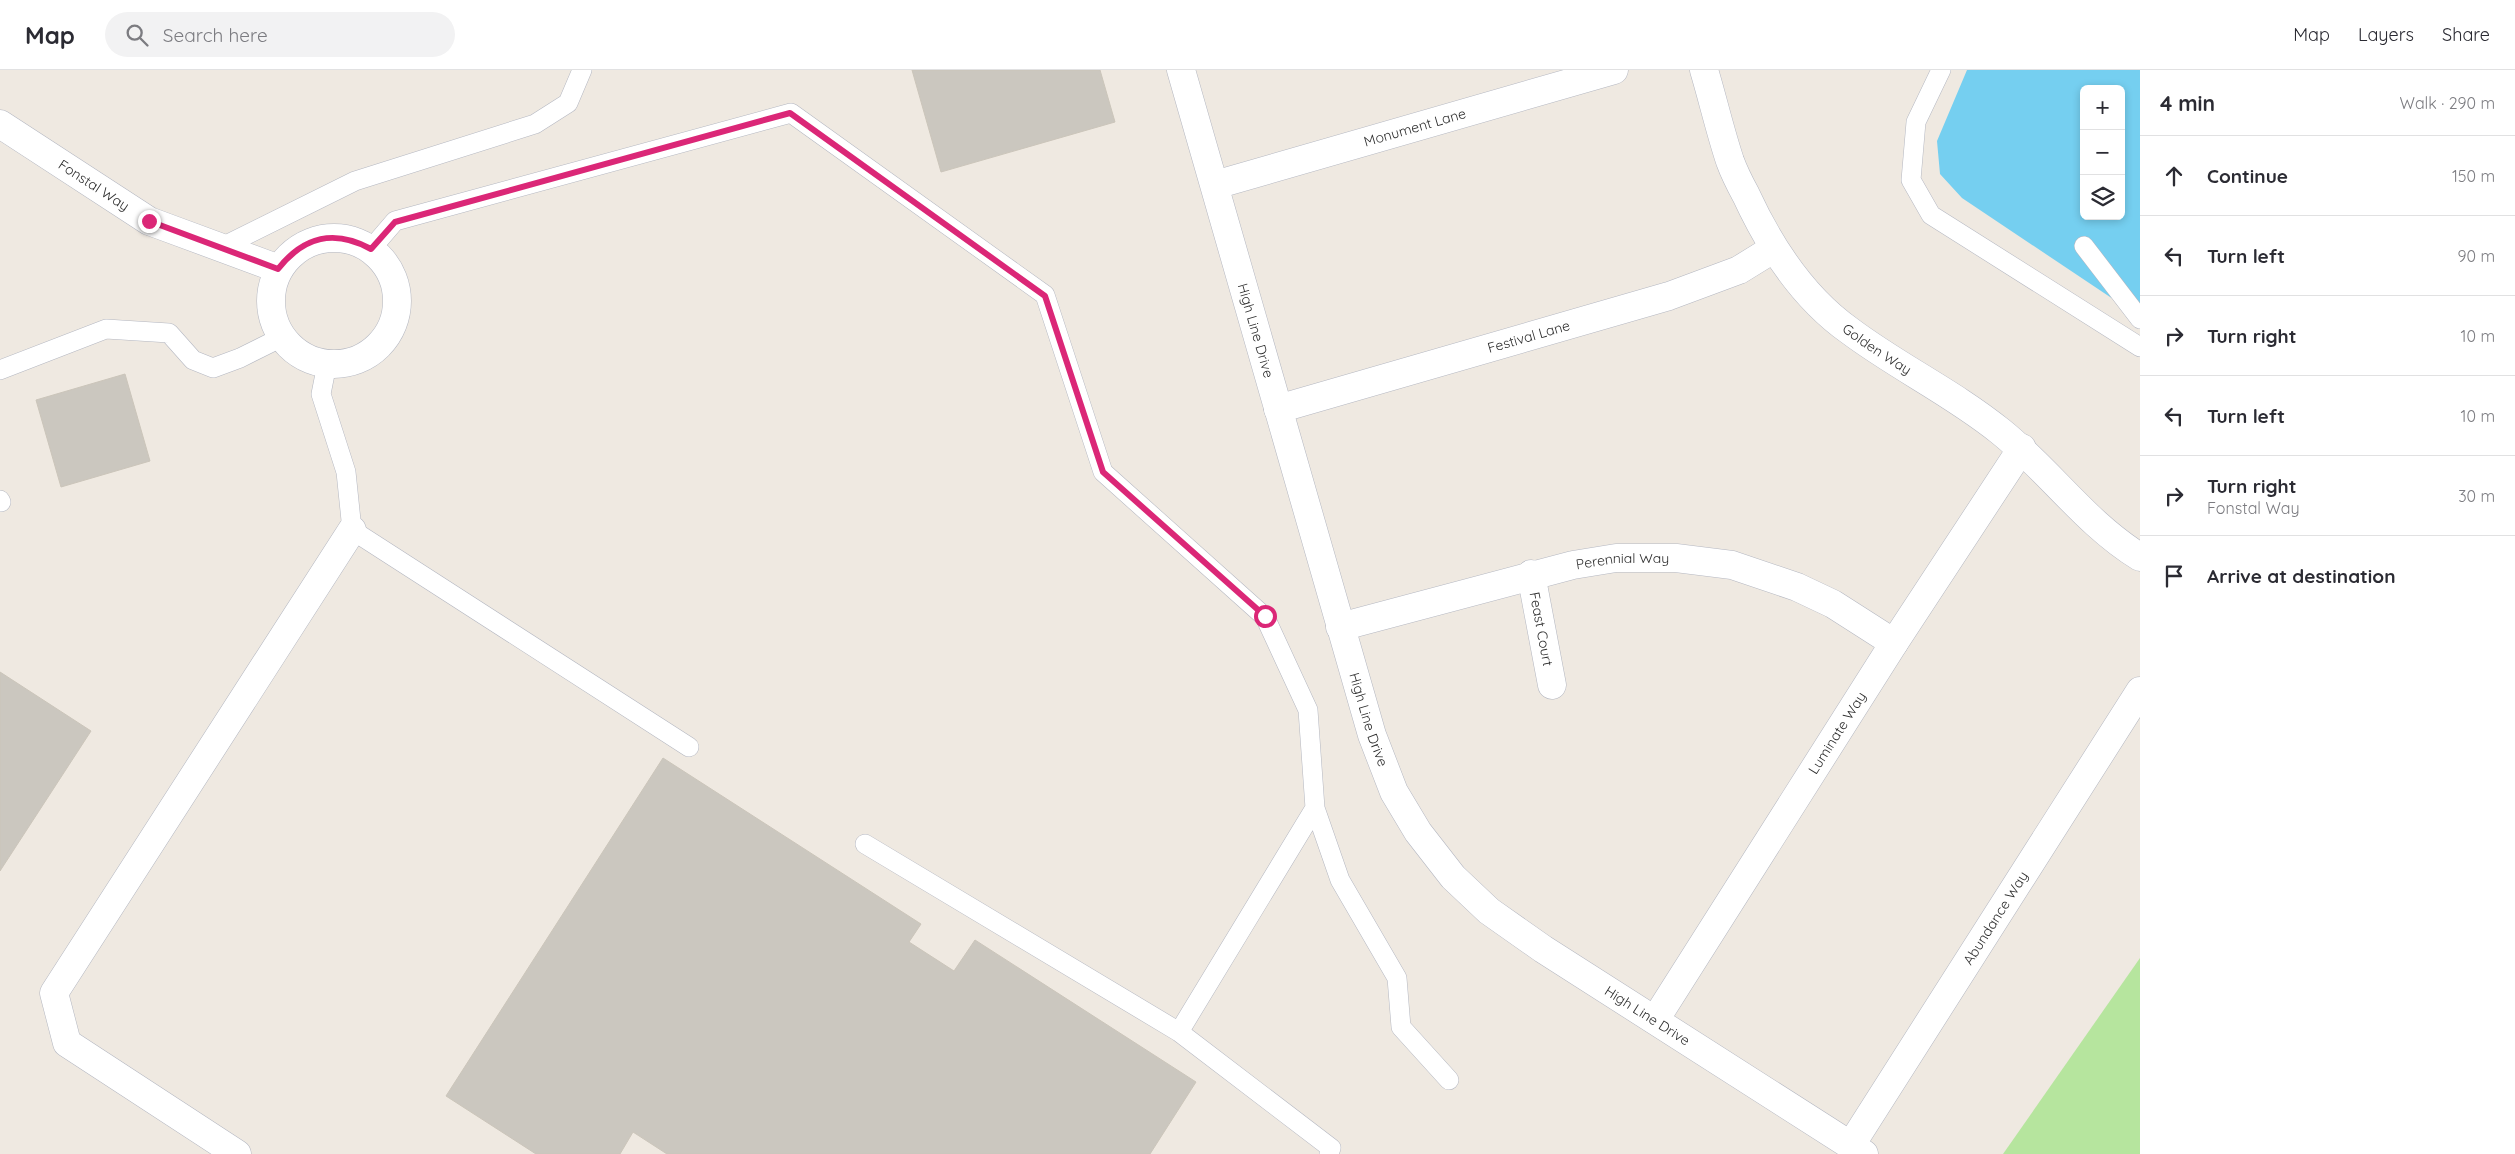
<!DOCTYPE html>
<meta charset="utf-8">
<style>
:root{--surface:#fff;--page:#f2f2f3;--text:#2b2b33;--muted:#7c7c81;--line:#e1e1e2}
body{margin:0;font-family:Quicksand,sans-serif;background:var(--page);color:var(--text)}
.controls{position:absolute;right:15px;top:15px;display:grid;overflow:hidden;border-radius:8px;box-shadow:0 2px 8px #0003}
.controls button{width:45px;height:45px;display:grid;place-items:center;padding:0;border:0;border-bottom:1px solid var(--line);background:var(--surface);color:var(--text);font:25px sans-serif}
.stop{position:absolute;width:15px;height:15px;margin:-11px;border:4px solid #db2777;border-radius:50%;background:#fff}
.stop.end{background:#db2777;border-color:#fff;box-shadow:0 1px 5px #0008}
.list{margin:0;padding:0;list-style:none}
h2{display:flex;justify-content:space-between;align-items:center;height:65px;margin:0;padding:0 20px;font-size:21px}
h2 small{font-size:16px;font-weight:400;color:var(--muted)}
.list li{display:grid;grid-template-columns:32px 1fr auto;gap:15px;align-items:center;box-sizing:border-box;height:80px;padding:0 20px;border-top:1px solid var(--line)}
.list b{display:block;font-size:19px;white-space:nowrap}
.list p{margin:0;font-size:16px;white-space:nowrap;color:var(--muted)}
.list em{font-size:16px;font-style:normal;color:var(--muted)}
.icon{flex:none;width:28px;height:28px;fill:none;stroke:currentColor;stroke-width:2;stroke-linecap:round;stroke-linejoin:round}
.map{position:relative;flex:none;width:2140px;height:1084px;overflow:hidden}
header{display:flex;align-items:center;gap:30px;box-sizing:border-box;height:70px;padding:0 25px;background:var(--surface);border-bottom:1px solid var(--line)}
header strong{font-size:24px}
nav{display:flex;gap:28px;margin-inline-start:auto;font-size:18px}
.search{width:350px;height:45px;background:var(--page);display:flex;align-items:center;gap:12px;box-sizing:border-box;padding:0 18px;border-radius:28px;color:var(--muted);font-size:19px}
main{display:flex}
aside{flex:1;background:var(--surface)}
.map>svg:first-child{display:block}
.green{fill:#b6e59e}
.water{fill:#75cff0;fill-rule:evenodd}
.building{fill:#cbc7bf;stroke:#cbc5ba}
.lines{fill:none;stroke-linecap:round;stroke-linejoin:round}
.service-casing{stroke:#b4b7c1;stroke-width:20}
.minor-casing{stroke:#b4b7c1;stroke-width:29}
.service{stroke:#fff;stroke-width:19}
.minor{stroke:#fff;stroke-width:28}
.route{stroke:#db2777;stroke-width:6}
.labels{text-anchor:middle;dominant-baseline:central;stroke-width:4;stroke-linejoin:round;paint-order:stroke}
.street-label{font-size:14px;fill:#2e2e2e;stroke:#fff}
</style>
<header>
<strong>Map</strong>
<div class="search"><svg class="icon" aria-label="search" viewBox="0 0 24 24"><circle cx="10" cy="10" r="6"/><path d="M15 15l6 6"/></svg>Search here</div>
<nav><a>Map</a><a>Layers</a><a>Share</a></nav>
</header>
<main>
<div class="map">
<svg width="2140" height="1084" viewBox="0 0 2140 1084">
<rect width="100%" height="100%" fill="#efe9e1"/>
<!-- green -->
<path class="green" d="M2140 888V1084H2003Z"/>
<!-- water -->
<path class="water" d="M1967 0H2140V244L2122 235 1962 128 1940 104 1937 71ZM2084 19H2121V146H2084Z"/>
<!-- building -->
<path class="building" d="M912 0H1100L1115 52 941 102Z
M125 304 150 391 61 417 36 330Z
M0 602 91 661 0 801Z
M663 688 921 854 909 872 954 901 975 870 1196 1012 1150 1084H667L633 1062 620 1084H536L446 1026Z"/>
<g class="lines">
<defs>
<path id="service" d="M1941 0 1916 52 1911 110 1931 145 2140 277
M2084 176 2140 249
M220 178 355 111 535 54 568 33 582 0
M371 179 395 151 791 43 1045 225 1103 402 1265 547 1308 640 1315 738 1340 810 1397 908 1401 957 1449 1010
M327 294 321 324 346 402 352 460 689 677
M0 300 106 259 169 263 193 290 213 298 240 288 282 267
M0 430 1 432
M1315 738 1179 962 1331 1078 1329 1084
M865 774 1179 962"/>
<g id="minor">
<path id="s1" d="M1181 0 1372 665 1394 722 1418 762 1453 807 1489 841 1543 879 1864 1084"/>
<path id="s2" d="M1704 0C1713 30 1720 61 1730 91 1734 102 1740 114 1746 125 1770 177 1802 227 1850 261 1898 297 1953 323 2000 361 2049 400 2086 454 2140 487"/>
<path id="s3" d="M0 54 149 151 279 199"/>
<path id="s4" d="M1215 115 1614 0"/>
<circle cx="334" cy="231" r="63"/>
<path id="s5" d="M1278 339 1669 226 1739 200 1773 179"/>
<path id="s6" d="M1531 504 1552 615"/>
<path id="s7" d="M1340 557 1573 495 1616 488H1676L1732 495 1797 517 1833 534 1894 573"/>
<path id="s8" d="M1655 950 1894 573 2022 378"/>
<path id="s9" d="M1851 1075 2140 621"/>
<path d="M237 1084 67 973 54 923 352 460"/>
</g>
</defs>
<!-- service casing -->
<use href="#service" class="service-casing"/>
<!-- minor casing -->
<use href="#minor" class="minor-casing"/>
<!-- service -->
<use href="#service" class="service"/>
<!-- minor -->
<use href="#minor" class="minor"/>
</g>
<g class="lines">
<!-- route -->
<path class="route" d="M149 151 278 199C304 166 334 159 371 179L395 152 790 43 1045 226 1103 402 1265 546"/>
</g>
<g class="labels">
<!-- street labels -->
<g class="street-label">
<text stroke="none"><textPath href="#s4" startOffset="208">Monument Lane</textPath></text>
<text stroke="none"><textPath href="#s3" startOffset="112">Fonstal Way</textPath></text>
<text stroke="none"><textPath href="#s1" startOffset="271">High Line Drive</textPath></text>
<text stroke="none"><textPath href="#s5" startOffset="261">Festival Lane</textPath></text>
<text stroke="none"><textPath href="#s2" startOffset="338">Golden Way</textPath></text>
<text stroke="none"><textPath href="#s7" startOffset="291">Perennial Way</textPath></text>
<text stroke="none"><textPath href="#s6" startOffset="56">Feast Court</textPath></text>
<text stroke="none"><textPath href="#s1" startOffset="676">High Line Drive</textPath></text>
<text stroke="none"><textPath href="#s8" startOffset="340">Luminate Way</textPath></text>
<text stroke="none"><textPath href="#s9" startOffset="269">Abundance Way</textPath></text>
<text stroke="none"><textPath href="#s1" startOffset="1096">High Line Drive</textPath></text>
</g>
</g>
</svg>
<div class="controls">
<button>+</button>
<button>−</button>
<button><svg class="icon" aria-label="layers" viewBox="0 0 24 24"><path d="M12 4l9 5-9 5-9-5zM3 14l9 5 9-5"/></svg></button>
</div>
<div class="stop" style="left:1265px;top:546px"></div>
<div class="stop end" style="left:149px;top:151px"></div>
</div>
<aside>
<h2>4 min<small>Walk · 290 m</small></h2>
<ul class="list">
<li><svg class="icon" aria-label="ahead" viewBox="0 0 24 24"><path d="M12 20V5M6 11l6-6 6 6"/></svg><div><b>Continue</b></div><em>150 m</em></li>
<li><svg class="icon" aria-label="left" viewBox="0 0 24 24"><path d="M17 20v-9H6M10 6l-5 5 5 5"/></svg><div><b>Turn left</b></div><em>90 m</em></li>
<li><svg class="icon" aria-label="right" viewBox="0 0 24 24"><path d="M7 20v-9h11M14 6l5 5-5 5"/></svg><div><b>Turn right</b></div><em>10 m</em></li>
<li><svg class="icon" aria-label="left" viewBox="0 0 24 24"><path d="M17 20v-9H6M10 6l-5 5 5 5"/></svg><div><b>Turn left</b></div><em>10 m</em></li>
<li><svg class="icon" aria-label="right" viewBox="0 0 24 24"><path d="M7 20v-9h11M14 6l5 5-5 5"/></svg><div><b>Turn right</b><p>Fonstal Way</p></div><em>30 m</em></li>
<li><svg class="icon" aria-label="arrive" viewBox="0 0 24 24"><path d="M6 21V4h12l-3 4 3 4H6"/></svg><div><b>Arrive at destination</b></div></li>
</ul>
</aside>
</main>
